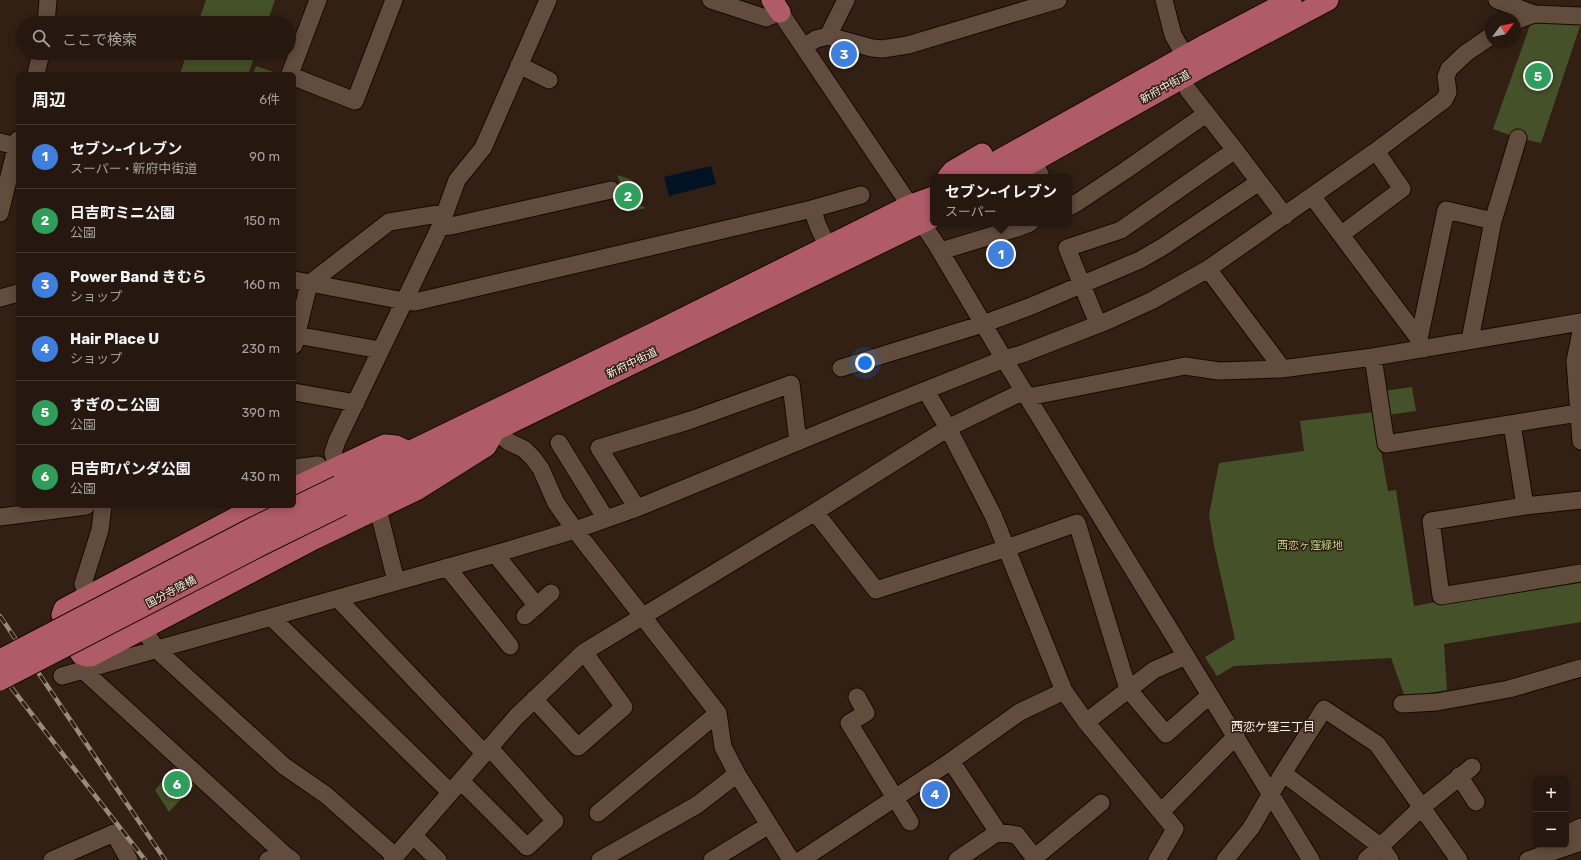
<!DOCTYPE html>
<html lang="ja">
<meta charset="utf-8">
<style>
:root{--surface:#26180f;--page:#32251d;--text:#f1f3f6;--muted:#a4a09e;--line:#42372f;--accent:#db2777}
body{margin:0;font-family:Rubik,"Noto Sans JP",sans-serif;background:var(--page);color:var(--text)}
.controls{position:absolute;right:12px;bottom:12px;display:grid;overflow:hidden;border-radius:6px;box-shadow:0 2px 10px #0003}
.controls button{width:36px;height:36px;display:grid;place-items:center;padding:0;border:0;border-bottom:1px solid var(--line);background:var(--surface);color:var(--text);font:20px sans-serif}
.compass{position:absolute;left:1485px;top:12px;width:36px;height:36px;border-radius:50%;background:var(--surface);box-shadow:0 2px 10px #0003;rotate:58deg}
.you{position:absolute;left:865px;top:363px;width:14px;height:14px;margin:-10px;border:3px solid #fff;border-radius:50%;background:#1a73e8;box-shadow:0 0 0 6px #1a73e833}
.badge{display:grid;place-items:center;width:26px;height:26px;border-radius:50%;background:var(--accent);color:#fff;font-size:13px;font-weight:700}
.pin{position:absolute;translate:-50% -50%;border:2px solid #fff;box-shadow:0 1px 4px #0006}
.popup{position:absolute;left:930px;top:174px;width:142px;height:52px;box-sizing:border-box;display:grid;place-content:center;border-radius:6px;background:var(--surface);filter:drop-shadow(0 1px 3px #0005);font-size:13px;white-space:nowrap;color:var(--muted)}
.popup b{font-size:15px;color:var(--text)}
.popup::after{content:'';position:absolute;left:50%;top:100%;margin-left:-8px;border:8px solid transparent;border-top-color:var(--surface)}
.list{margin:0;padding:0;list-style:none}
h2{display:flex;justify-content:space-between;align-items:center;height:52px;margin:0;padding:0 16px;font-size:17px}
h2 small{font-size:13px;font-weight:400;color:var(--muted)}
.list li{display:grid;grid-template-columns:26px 1fr auto;gap:12px;align-items:center;box-sizing:border-box;height:64px;padding:0 16px;border-top:1px solid var(--line)}
.list b{display:block;font-size:15px;white-space:nowrap}
.list p{margin:0;font-size:13px;white-space:nowrap;color:var(--muted)}
.list em{font-size:13px;font-style:normal;color:var(--muted)}
.icon{flex:none;width:22px;height:22px;fill:none;stroke:currentColor;stroke-width:2;stroke-linecap:round;stroke-linejoin:round}
.map{position:relative;flex:none;width:1581px;height:860px;overflow:hidden}
.search{position:absolute;background:var(--surface);box-shadow:0 2px 10px #0003;left:16px;top:16px;width:280px;height:44px;display:flex;align-items:center;gap:10px;box-sizing:border-box;padding:0 14px;border-radius:22px;color:var(--muted);font-size:15px}
.panel{position:absolute;background:var(--surface);box-shadow:0 2px 10px #0003;left:16px;top:72px;width:280px;height:436px;border-radius:6px}
.map>svg:first-child{display:block}
.green{fill:#455128}
.water{fill:#011224}
.lines{fill:none;stroke-linecap:round;stroke-linejoin:round}
.minor-casing{stroke:#190901;stroke-width:19}
.major-casing{stroke:#190901;stroke-width:23}
.minor{stroke:#614c3e;stroke-width:17}
.major{stroke:#b05c68;stroke-width:21}
.rail-casing{stroke:#9a8b81;stroke-width:4.5}
.rail{stroke:#322014;stroke-width:3;stroke-dasharray:9;stroke-linecap:butt}
.major-bridge-casing{stroke:#190901;stroke-width:23;stroke-linecap:butt}
.major-bridge{stroke:#b05c68;stroke-width:21}
.labels{text-anchor:middle;dominant-baseline:central;stroke-width:3;stroke-linejoin:round;paint-order:stroke}
.street-label{font-size:11px;fill:#fef1e9;stroke:#322014}
.park-label{font-size:11px;fill:#b8cf80;stroke:#322014}
.neighbourhood-label{font-size:12px;fill:#fef1e9;stroke:#322014}
</style>
<div class="map">
<svg width="1581" height="860" viewBox="0 0 1581 860">
<rect width="100%" height="100%" fill="#322014"/>
<!-- green -->
<path class="green" d="M206 0H275L267 23H198Z
M1534 14 1581 23 1541 143 1518 138 1493 129Z
M187 53H256L248 74H180Z
M256 66 279 74H253Z
M617 175 630 179 638 186 630 200 646 208 627 212 622 191 612 193 610 186 620 183Z
M1412 387 1416 411 1387 415 1384 391Z
M1374 412 1388 491 1396 490 1414 606 1581 577V622L1444 644 1447 690 1405 697 1391 658 1234 666 1217 676 1205 657 1235 639 1214 546 1209 515 1219 463 1304 451 1300 421Z
M180 761 200 779 169 812 155 790Z"/>
<!-- water -->
<path class="water" d="M711 166 716 184 669 196 664 177Z"/>
<g class="lines">
<defs>
<path id="minor" d="M711 0 766 18 780 12 936 244 1004 359 1311 860
M1164 0 1173 35 1185 56
M1497 0 1534 14
M1515 21 1534 14 1581 16
M46 23 48 0
M828 36 846 0
M804 47 816 39 828 36 872 48 882 49 908 45 1058 0
M519 65 549 80
M36 74 41 53
M290 74 318 0
M294 77 355 101 394 0
M1188 90 1235 150 1285 216
M0 142 16 146
M1039 172 1041 177
M1312 196 1419 339 1423 349
M1069 207 1078 202 1126 170 1206 114
M812 209 818 226 828 247
M0 213 18 140
M440 227 451 226 611 190
M1342 234 1402 189 1376 151
M941 251 1017 228 1030 223
M1208 269 1279 364 1281 369
M294 280 404 301 415 302 812 209 861 195
M0 298 18 293
M1098 324 1067 248 1121 230 1235 150
M1581 332 1575 361 1581 441
M296 335 380 350
M1419 339 1446 210 1493 221
M1470 340 1493 221 1518 138
M294 345 309 284 389 222 444 213
M1373 357 1386 444 1578 413
M841 368 983 324 1029 307 1140 260 1164 246 1259 182
M926 391 948 428 993 515 1064 691 1086 722 1175 829 1157 860
M294 392 356 403
M1028 397 1185 366 1219 371 1281 369 1373 357 1581 322
M1512 424 1525 506
M495 430 509 442 524 449 533 458 541 469 556 503 575 530 718 713 723 747 737 774 791 860
M559 443 606 519
M294 468 318 465
M337 468 333 453 337 441 440 227 457 180 483 148 548 0
M1581 500 1525 506 1431 521 1441 596 1581 573
M637 508 599 448 691 420 791 384 798 442
M378 509 396 581
M815 512 876 590 1007 548 1077 523 1128 689 1166 734 1210 695
M0 517 86 506
M495 554 537 606
M447 567 510 646
M88 596 83 584 100 530 103 506
M338 599 484 753
M525 616 551 593
M272 618 450 792
M143 628 157 650 284 766 326 795 395 856
M84 671 284 854 292 860
M62 676 495 554 575 530 637 508 846 422 1004 359 1022 354 1107 321 1151 301 1208 269 1376 151 1444 100 1448 92 1446 77 1449 69 1466 53 1491 36
M857 697 866 713 849 723 910 822
M534 699 578 747 624 707 584 652
M1402 704 1437 702 1509 689 1581 668
M1086 722 1154 670 1186 656
M951 761 998 832 1017 835 1036 860
M1283 773 1380 846 1390 860
M1459 776 1476 802
M461 781 527 847 555 821 489 747
M1161 812 1236 736
M598 813 718 713
M1566 834 1581 827
M414 836 438 860
M1034 858 1101 803
M52 860 114 833 129 860
M268 860 284 854
M392 860 516 717 584 652 815 512 948 428 1024 391
M600 860 697 805 737 774
M712 860 769 825
M801 860 951 761 1020 712 1064 691
M957 860 998 832
M1225 860 1251 828 1283 773 1324 709 1377 744 1459 860
M1366 860 1422 807 1472 767
M1528 860 1581 842"/>
<path id="major" d="M772 0 780 12
M948 177 953 171 982 154
M969 177 1207 44 1291 0
M1005 177 1198 69 1328 0
M339 486 654 333 911 205 933 197
M294 488 385 445 396 446 409 452
M342 505 933 217
M258 506 64 609 62 615 81 654 86 656H91L314 539 416 490 486 446 495 430"/>
</defs>
<!-- minor casing -->
<use href="#minor" class="minor-casing"/>
<!-- major casing -->
<use href="#major" class="major-casing"/>
<!-- minor -->
<use href="#minor" class="minor"/>
<!-- major -->
<use href="#major" class="major"/>
<defs>
<path id="rail" d="M0 616 165 860
M0 673 145 860"/>
</defs>
<!-- rail casing -->
<use href="#rail" class="rail-casing"/>
<!-- rail -->
<use href="#rail" class="rail"/>
<defs>
<path id="major-bridge" d="M0 660 255 527 339 486
M0 680 261 545 342 505"/>
</defs>
<!-- major-bridge casing -->
<use href="#major-bridge" class="major-bridge-casing"/>
<!-- major-bridge -->
<use href="#major-bridge" class="major-bridge"/>
</g>
<g class="labels">
<!-- street labels -->
<g class="street-label">
<text transform="translate(1165 87) rotate(-29)">新府中街道</text>
<text transform="translate(632 363) rotate(-26)">新府中街道</text>
<text transform="translate(171 592) rotate(-28)">国分寺陸橋</text>
</g>
<!-- park labels -->
<g class="park-label">
<text x="1310" y="545">西恋ヶ窪緑地</text>
</g>
<!-- neighbourhood labels -->
<g class="neighbourhood-label">
<text x="1273" y="727">西恋ケ窪三丁目</text>
</g>
</g>
</svg>
<div class="controls">
<button>+</button>
<button>−</button>
</div>
<svg class="compass" viewBox="-18 -18 36 36"><path d="M0-13l5 13h-10z" fill="#e53935"/><path d="M0 13l5-13h-10z" fill="#a4a09e"/></svg>
<div class="you"></div>
<div class="pin badge" style="left:1001px;top:254px;background:#3f7fe0">1</div>
<div class="popup"><b>セブン-イレブン</b>スーパー</div>
<div class="pin badge" style="left:628px;top:196px;background:#2e9e5b">2</div>
<div class="pin badge" style="left:844px;top:54px;background:#3f7fe0">3</div>
<div class="pin badge" style="left:935px;top:794px;background:#3f7fe0">4</div>
<div class="pin badge" style="left:1538px;top:76px;background:#2e9e5b">5</div>
<div class="pin badge" style="left:177px;top:784px;background:#2e9e5b">6</div>
<div class="search"><svg class="icon" aria-label="search" viewBox="0 0 24 24"><circle cx="10" cy="10" r="6"/><path d="M15 15l6 6"/></svg>ここで検索</div>
<section class="panel">
<h2>周辺<small>6件</small></h2>
<ul class="list">
<li><span class="badge" style="background:#3f7fe0">1</span><div><b>セブン-イレブン</b><p>スーパー · 新府中街道</p></div><em>90 m</em></li>
<li><span class="badge" style="background:#2e9e5b">2</span><div><b>日吉町ミニ公園</b><p>公園</p></div><em>150 m</em></li>
<li><span class="badge" style="background:#3f7fe0">3</span><div><b>Power Band きむら</b><p>ショップ</p></div><em>160 m</em></li>
<li><span class="badge" style="background:#3f7fe0">4</span><div><b>Hair Place U</b><p>ショップ</p></div><em>230 m</em></li>
<li><span class="badge" style="background:#2e9e5b">5</span><div><b>すぎのこ公園</b><p>公園</p></div><em>390 m</em></li>
<li><span class="badge" style="background:#2e9e5b">6</span><div><b>日吉町パンダ公園</b><p>公園</p></div><em>430 m</em></li>
</ul>
</section>
</div>
